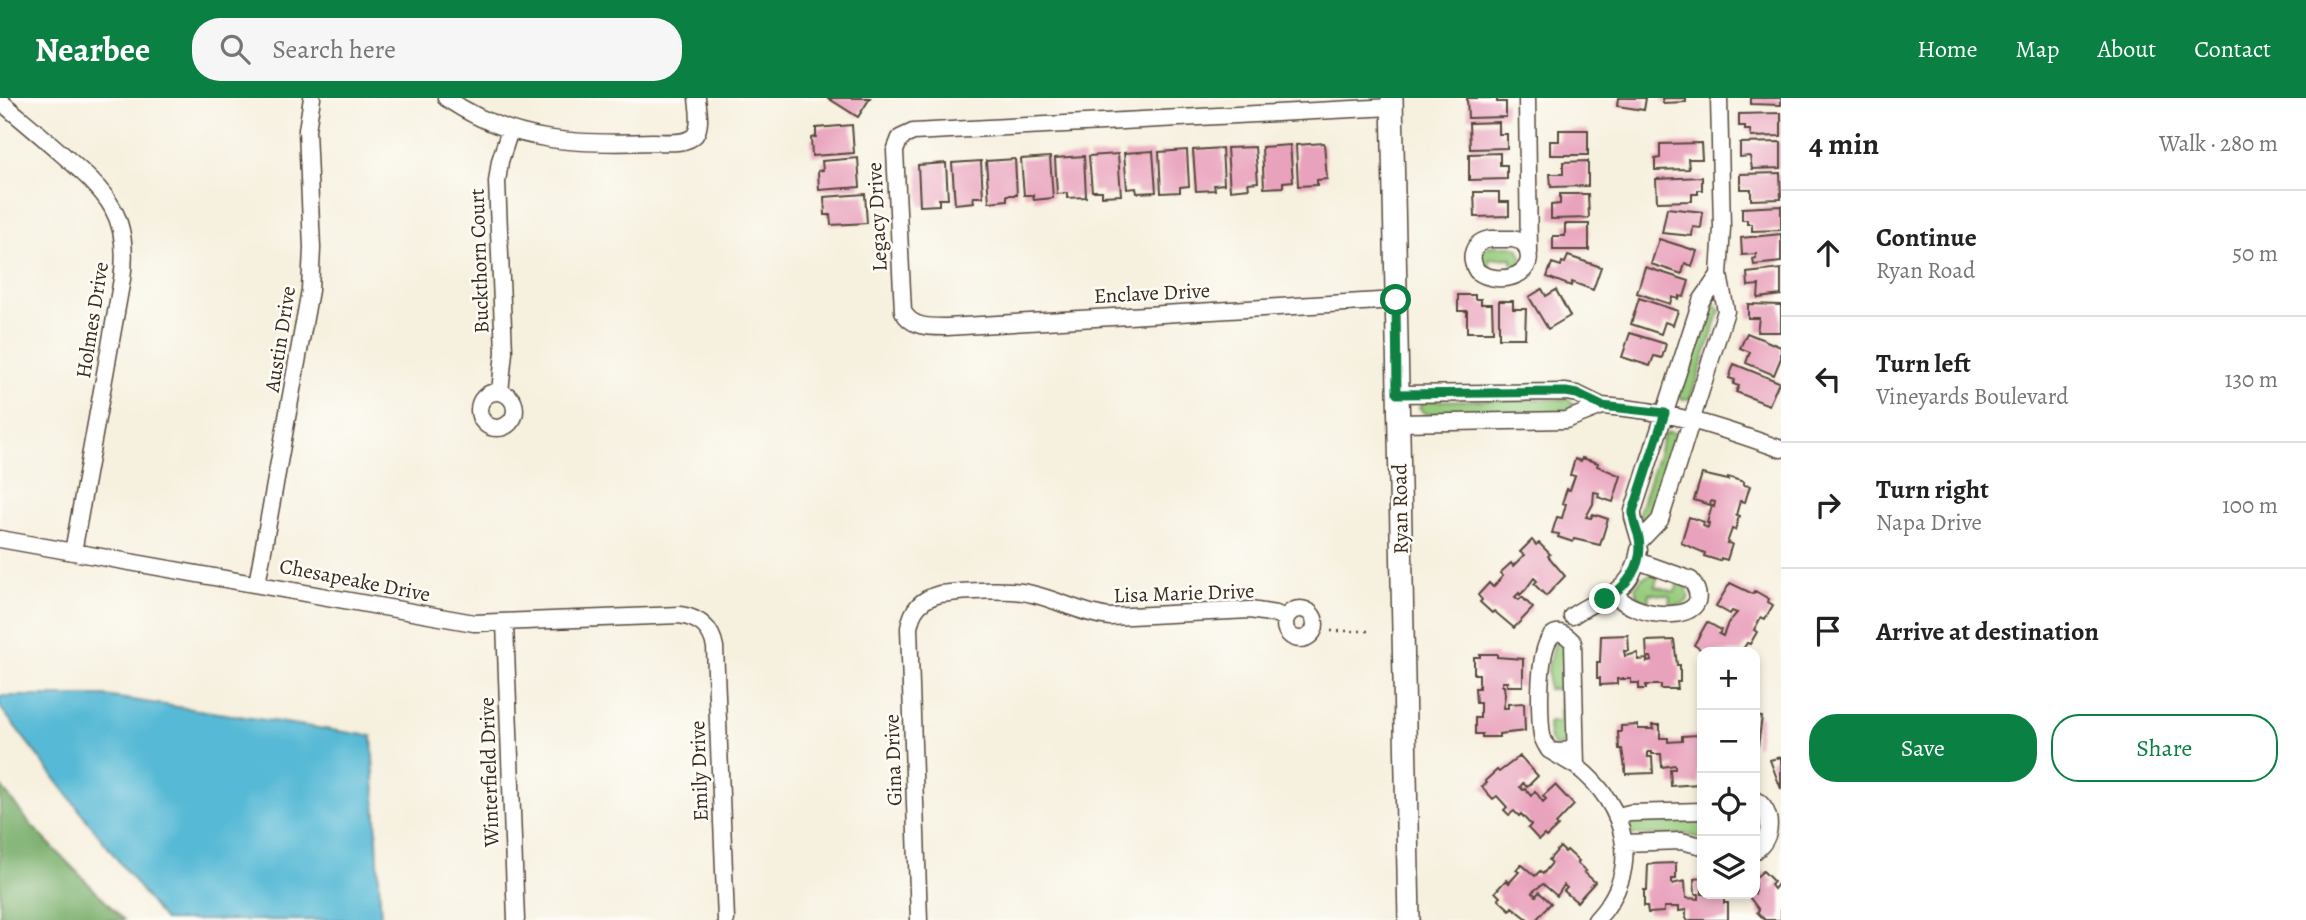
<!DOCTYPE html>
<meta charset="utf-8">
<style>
:root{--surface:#fff;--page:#f6f6f6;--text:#222;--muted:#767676;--line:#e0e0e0;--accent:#0b8043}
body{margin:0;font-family:Alegreya,serif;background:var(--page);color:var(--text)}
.controls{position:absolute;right:21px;bottom:21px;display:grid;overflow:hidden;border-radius:14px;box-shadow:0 4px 10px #0003}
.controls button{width:63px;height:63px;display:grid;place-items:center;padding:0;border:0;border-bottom:2px solid var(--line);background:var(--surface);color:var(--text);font:35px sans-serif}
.stop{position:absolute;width:21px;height:21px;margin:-16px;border:5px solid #0b8043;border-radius:50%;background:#fff}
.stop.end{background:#0b8043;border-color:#fff;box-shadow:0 2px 7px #0008}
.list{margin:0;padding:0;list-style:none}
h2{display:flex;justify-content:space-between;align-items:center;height:91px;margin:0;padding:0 28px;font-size:30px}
h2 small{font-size:23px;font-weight:400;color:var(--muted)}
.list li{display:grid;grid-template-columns:46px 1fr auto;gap:21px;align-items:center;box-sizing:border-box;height:126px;padding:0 28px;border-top:2px solid var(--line)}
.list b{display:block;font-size:26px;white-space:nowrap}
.list p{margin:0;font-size:23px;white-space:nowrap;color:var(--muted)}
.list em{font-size:23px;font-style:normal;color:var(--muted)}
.actions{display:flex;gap:14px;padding:21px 28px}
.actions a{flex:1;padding:16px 0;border:2px solid var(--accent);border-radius:28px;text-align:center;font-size:24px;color:var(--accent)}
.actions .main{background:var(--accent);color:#fff}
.icon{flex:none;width:38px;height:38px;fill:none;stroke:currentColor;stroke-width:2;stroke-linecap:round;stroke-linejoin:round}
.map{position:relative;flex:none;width:1781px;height:822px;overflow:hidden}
header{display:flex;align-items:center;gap:42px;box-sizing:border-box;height:98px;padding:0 35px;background:var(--accent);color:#fff}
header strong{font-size:33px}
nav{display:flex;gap:38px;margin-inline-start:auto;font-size:24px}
.search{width:490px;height:63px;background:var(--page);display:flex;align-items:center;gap:18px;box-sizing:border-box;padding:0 24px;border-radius:28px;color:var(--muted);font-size:26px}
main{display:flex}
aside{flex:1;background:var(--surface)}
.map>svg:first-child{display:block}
.green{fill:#95ca7b;stroke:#687a4c;stroke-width:2}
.forest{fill:#78ae6b;stroke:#5a6c44;stroke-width:2}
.water{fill:#56b9d5;stroke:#48727a;stroke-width:2}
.building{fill:#e9a2bc}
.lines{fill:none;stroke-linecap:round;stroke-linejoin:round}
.street-casing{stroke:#57483b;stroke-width:19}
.secondary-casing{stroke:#57483b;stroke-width:24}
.path{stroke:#57483b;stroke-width:2.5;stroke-dasharray:2 5;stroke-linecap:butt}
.street{stroke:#fff;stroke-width:16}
.secondary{stroke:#fff;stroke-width:21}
.route{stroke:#0b8043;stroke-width:9}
.labels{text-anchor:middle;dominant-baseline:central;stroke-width:5;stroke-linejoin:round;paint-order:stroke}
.street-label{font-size:21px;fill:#3b2a1e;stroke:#fdfcf7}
</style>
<header>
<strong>Nearbee</strong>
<div class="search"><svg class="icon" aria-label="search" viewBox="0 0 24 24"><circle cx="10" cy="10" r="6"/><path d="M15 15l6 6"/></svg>Search here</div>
<nav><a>Home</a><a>Map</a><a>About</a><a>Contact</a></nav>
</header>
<main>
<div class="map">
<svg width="1781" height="822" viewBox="0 0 1781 822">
<rect width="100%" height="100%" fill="#fdfcf7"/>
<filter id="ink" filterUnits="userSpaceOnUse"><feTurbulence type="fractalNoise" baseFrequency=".0143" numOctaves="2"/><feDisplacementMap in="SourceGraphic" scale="14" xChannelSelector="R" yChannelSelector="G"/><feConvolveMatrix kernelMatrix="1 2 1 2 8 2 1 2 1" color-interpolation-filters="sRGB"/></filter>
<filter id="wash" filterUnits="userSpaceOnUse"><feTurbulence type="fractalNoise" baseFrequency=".00686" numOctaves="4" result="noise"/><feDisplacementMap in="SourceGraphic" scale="28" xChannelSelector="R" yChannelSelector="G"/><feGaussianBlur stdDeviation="1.57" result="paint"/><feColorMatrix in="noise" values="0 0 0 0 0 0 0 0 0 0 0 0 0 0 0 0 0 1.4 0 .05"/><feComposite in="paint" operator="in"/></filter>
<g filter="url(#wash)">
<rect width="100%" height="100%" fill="#f6f0de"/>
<!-- green -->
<path class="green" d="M1489 148H1512L1519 151 1522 159 1519 167 1513 172 1512 160 1490 161V173L1482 169 1479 161 1482 153Z
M1708 205H1714L1720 213 1690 301H1683L1678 297Z
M1569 301 1573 307 1569 314 1425 316 1419 310 1424 303Z
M1668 334H1673L1678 339 1654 420 1649 423H1644L1639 415 1664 337Z
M1653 476 1658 477 1655 488 1675 494 1679 483 1686 487C1693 506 1685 506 1669 509L1670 498 1649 495 1648 507C1640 503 1637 499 1635 490L1642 480Z
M1559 543 1566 546 1568 641C1551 662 1548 636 1548 624H1560V591H1548V568L1555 545Z
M1702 720V741L1685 736 1634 737 1630 735C1627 729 1628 726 1634 722Z"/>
<!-- forest -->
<path class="forest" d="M0 687 32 728 124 822H0Z"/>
<!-- water -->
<path class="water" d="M0 598H105L372 638 381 822H164L0 609Z"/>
<g id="blocks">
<!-- building -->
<path class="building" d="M828 0H870L858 19Z
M1467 0H1497V4H1506V19L1468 20Z
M1618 0H1646L1644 12 1617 8Z
M1662 0H1686V4L1663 5Z
M1751 0H1781V7L1751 6Z
M1781 15V38L1751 39 1750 32H1745V28H1739V16Z
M1499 24V36H1507V50L1470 51 1469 25Z
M852 27 854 55 812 58 811 40 816 39V30Z
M1559 32H1588V57H1550V43H1559Z
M1781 44V70L1752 71 1750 58 1740 59V45Z
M1324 45 1327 81 1317 82V87L1298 88 1296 47Z
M1701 45 1702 61H1688L1689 71 1655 72V61L1660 60V46Z
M1290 47 1293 83 1283 84V89L1264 90 1262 49Z
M1255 49 1258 84 1248 85 1249 90 1230 92 1227 50Z
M1222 50 1224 86 1214 87 1215 92 1196 93 1193 52Z
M1187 52 1189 88 1180 89V94L1161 95 1159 54Z
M1153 53 1156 94 1137 95 1136 90 1127 91 1124 55Z
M1500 55V67H1507V81L1469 82V56Z
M1118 56 1121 97 1102 98V93H1092L1089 58Z
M1084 58 1086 99 1067 100V95L1057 96 1055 60Z
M1050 59 1053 100 1034 102 1033 97H1024L1021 61Z
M858 60 860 89 819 92 818 73 823 72 822 63Z
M1015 61 1017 97H1007V102L989 104 986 63Z
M981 63 983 99H973L974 104 955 106 952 65Z
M1588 63V88L1551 89 1550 76H1563V64Z
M946 65 948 101H939V107L920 108 918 67Z
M1780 75 1781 101 1751 102V91H1740V76Z
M1702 79V92H1698V96H1692V103L1657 104 1656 81Z
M1474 94H1499V104H1509V118L1475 119Z
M865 96 867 125 831 127 830 117H825L824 99Z
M1560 96H1588L1589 120 1551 121V107L1560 106Z
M1781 108V132L1752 133V126H1747V122H1742V110Z
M1667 110 1703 114 1701 130 1693 129 1692 138 1662 135Z
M1565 126H1589V152H1553V138H1565Z
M1781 136V164L1754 167 1753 161 1756 160V156L1742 157 1741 140Z
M1659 141 1697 153 1692 168 1685 165 1682 176 1651 166Z
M1568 158 1601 169 1593 192 1572 184 1571 188 1547 179 1552 165 1561 168 1562 164 1565 165Z
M1645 169 1689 183 1684 199 1679 198V201L1672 199 1670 206 1637 195Z
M1781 171V197L1758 200 1759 187 1748 188 1747 175Z
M1542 191 1546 198 1556 192 1570 218 1548 231 1529 199Z
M1458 197H1475V201H1481V206H1492L1493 234H1467V213H1458Z
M1639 200 1678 213 1673 227 1665 224 1661 236 1631 226Z
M1499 203H1513V211H1526L1525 240H1499Z
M1748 206 1781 207V234H1757L1759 220H1748Z
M1630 235 1666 246 1662 260 1654 258 1650 268 1622 259Z
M1747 235 1781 249V260L1774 277 1746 265 1750 254 1740 250Z
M1734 266 1779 284 1769 307 1736 294 1739 288 1733 286 1735 282 1729 280Z
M1582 360 1598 365 1597 368 1621 378 1613 404 1598 399 1599 395 1594 394 1593 406 1586 419 1591 420 1593 416 1608 421 1600 447 1574 441 1573 444 1558 439 1559 436 1552 435 1557 419 1562 420 1566 406 1562 405 1567 391 1570 392 1575 378 1570 377 1575 361 1581 363Z
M1702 376 1728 382V379L1744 384 1743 387 1750 388 1745 404 1740 403 1736 417 1739 418 1735 432 1732 431 1727 445 1732 446 1727 462 1721 460 1720 463 1704 458 1705 455 1681 445 1689 419 1704 424 1703 428 1708 430 1709 425H1707L1712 408 1714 409 1715 404 1711 403 1710 407 1694 402Z
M1532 442 1536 447 1539 445 1550 456 1548 458 1565 478 1546 498 1534 486 1537 483 1534 480 1526 491 1520 497 1519 495 1515 499 1519 502 1522 499 1533 510 1514 530 1494 513 1492 515 1480 504 1482 502 1478 497 1489 485 1493 489 1503 478 1500 475 1511 465 1513 468 1524 457 1520 454Z
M1730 485 1753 496 1755 493 1769 501 1768 504 1773 507 1765 521 1761 519 1754 532 1757 534 1750 546 1747 545 1741 554H1705L1694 547 1707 524 1721 532 1719 536 1723 538 1728 525 1737 515 1732 513 1730 516 1716 508Z
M1628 537 1629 553H1624L1625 558 1638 555V562L1647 561V564L1652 563 1651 559H1647L1646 543 1674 542 1677 567H1680V584H1677L1678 591H1661V587H1646V591H1639V585H1631V581H1617V586L1600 587V580H1597V564H1600L1601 538Z
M1480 556H1497V559L1523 561V588H1507V584H1502V588H1504L1505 597 1503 610H1508V606L1524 605 1525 633 1499 636V639H1482V636H1475V620H1480V605H1476L1475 590H1479V576H1474V559H1480Z
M1755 618 1762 619 1758 648 1755 647Z
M1638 627V631H1653L1652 627H1660V640H1668V644L1682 643V638L1699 637 1702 650V660H1700V672H1698L1699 686 1671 688 1670 671H1675V667L1662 669 1661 656H1652V654H1648V659H1652L1653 675 1626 676 1622 651H1619L1618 634H1621V628Z
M1520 658 1538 678 1527 689 1523 685 1520 689 1523 692 1525 691 1531 698 1535 693 1543 704 1546 701 1543 698 1555 687 1574 707 1556 726 1558 728 1546 739 1544 737 1539 742 1528 730 1531 727 1521 716 1519 718 1514 713 1509 717 1504 712 1507 709 1497 698 1493 701 1482 689 1487 685 1485 683 1497 672 1499 674Z
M1781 659V691L1770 662Z
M1560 749 1565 754 1567 752 1579 763 1577 765 1586 773 1584 774 1595 784 1577 804 1564 793 1567 790 1564 787 1557 798 1543 786 1532 794 1536 798 1539 794 1551 805 1536 822H1529L1512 809 1510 812 1498 801 1500 799 1495 794 1506 782 1509 785 1519 774 1516 772 1521 766 1535 778 1540 773 1543 776 1552 765 1549 762Z
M1676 765V781H1672V786L1685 783 1686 800 1699 801V796H1695L1694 781 1702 780V796H1724V805H1728V822H1686V812L1679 813V809H1664V814L1648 815 1647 808H1644V792H1647L1648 766Z
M1763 773 1774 784 1771 787 1774 791 1781 782V822H1765L1757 814 1759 812 1747 796H1755V780Z"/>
</g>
</g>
<g filter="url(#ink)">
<use href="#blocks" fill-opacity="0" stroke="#57483b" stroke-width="2"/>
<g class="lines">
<defs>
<path id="street" d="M446 0C511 45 577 47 653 44 665 44 686 47 695 37 702 27 698 11 697 0
M1527 0 1529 155
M0 3C21 21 42 38 62 56 107 95 131 118 122 181L73 454
M1392 9 913 34 900 40 895 53 903 213C911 230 930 229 947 229L1396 202
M1490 141H1513L1523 144C1545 176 1499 190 1477 173 1468 159 1473 144 1490 141Z
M1719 177 1726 213 1660 422 1640 443 1633 419V413L1701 203Z
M1719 177 1722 130 1719 0
M500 294 504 254 497 84 500 63 510 32
M479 312a18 18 0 1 1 36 0a18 18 0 1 1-36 0Z
M1397 296 1566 294 1577 296 1602 308 1566 322 1398 325
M1602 308C1669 312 1719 329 1781 351
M0 441 474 525 680 517C699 520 711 529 715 549L726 822
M257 486 310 192 312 150 307 32 312 0
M1615 496C1636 524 1722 526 1691 482L1638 463
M1285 526a15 15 0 1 1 30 0a15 15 0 1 1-30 0Z
M1572 518C1604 495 1632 499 1639 452
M505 525 516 822
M1549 652 1576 668 1573 544C1534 501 1539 621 1542 637 1543 643 1546 647 1549 652 1561 655 1566 655 1575 646
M1576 668C1627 707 1644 772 1596 822
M1755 701C1774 714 1773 740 1755 753
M1618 718 1630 715 1702 713
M1624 745 1681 743 1702 748
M919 822 909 530C912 511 921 501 940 496 965 493 1008 490 1032 496 1059 502 1082 516 1110 519L1250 512 1276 516 1286 520"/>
<path id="secondary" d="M1392 0 1409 822"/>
</defs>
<!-- street casing -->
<use href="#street" class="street-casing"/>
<!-- secondary casing -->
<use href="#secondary" class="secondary-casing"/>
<!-- path -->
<path class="path" d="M1331 533H1368"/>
<!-- street -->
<use href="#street" class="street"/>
<!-- secondary -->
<use href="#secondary" class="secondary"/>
</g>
</g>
<g class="lines" filter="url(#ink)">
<!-- route -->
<path class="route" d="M1396 202 1397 296 1566 294 1577 296 1602 308 1665 315 1633 413C1632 423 1637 431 1639 440 1644 467 1627 489 1605 501"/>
</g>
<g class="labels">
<!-- street labels -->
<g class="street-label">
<text transform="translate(877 119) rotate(-93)">Legacy Drive</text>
<text transform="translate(479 163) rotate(-92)">Buckthorn Court</text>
<text transform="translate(1152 195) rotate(-3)">Enclave Drive</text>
<text transform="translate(92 222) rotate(-81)">Holmes Drive</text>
<text transform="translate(280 241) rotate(-81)">Austin Drive</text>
<text transform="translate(1400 411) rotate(-91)">Ryan Road</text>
<text transform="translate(355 482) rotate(11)">Chesapeake Drive</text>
<text transform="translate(1184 495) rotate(-2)">Lisa Marie Drive</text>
<text transform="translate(893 662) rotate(-92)">Gina Drive</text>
<text transform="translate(699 673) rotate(-92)">Emily Drive</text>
<text transform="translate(489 674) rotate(-92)">Winterfield Drive</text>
</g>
</g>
</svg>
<div class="controls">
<button>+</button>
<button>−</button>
<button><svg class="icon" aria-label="locate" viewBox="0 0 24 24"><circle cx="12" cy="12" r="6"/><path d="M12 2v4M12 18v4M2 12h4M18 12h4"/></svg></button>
<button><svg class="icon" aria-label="layers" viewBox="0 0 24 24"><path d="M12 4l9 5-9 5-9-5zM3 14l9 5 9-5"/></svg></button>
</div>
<div class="stop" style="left:1396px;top:202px"></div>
<div class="stop end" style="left:1605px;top:501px"></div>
</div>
<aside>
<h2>4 min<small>Walk · 280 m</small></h2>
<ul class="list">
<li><svg class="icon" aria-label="ahead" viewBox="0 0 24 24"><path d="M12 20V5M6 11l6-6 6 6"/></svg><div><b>Continue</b><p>Ryan Road</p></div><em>50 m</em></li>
<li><svg class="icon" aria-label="left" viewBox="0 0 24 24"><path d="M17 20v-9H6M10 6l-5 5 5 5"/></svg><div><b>Turn left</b><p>Vineyards Boulevard</p></div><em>130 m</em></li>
<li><svg class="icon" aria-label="right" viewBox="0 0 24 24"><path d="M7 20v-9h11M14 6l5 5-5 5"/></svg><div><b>Turn right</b><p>Napa Drive</p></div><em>100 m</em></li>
<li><svg class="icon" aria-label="arrive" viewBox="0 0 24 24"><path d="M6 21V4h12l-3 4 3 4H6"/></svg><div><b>Arrive at destination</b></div></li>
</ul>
<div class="actions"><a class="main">Save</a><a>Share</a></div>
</aside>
</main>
